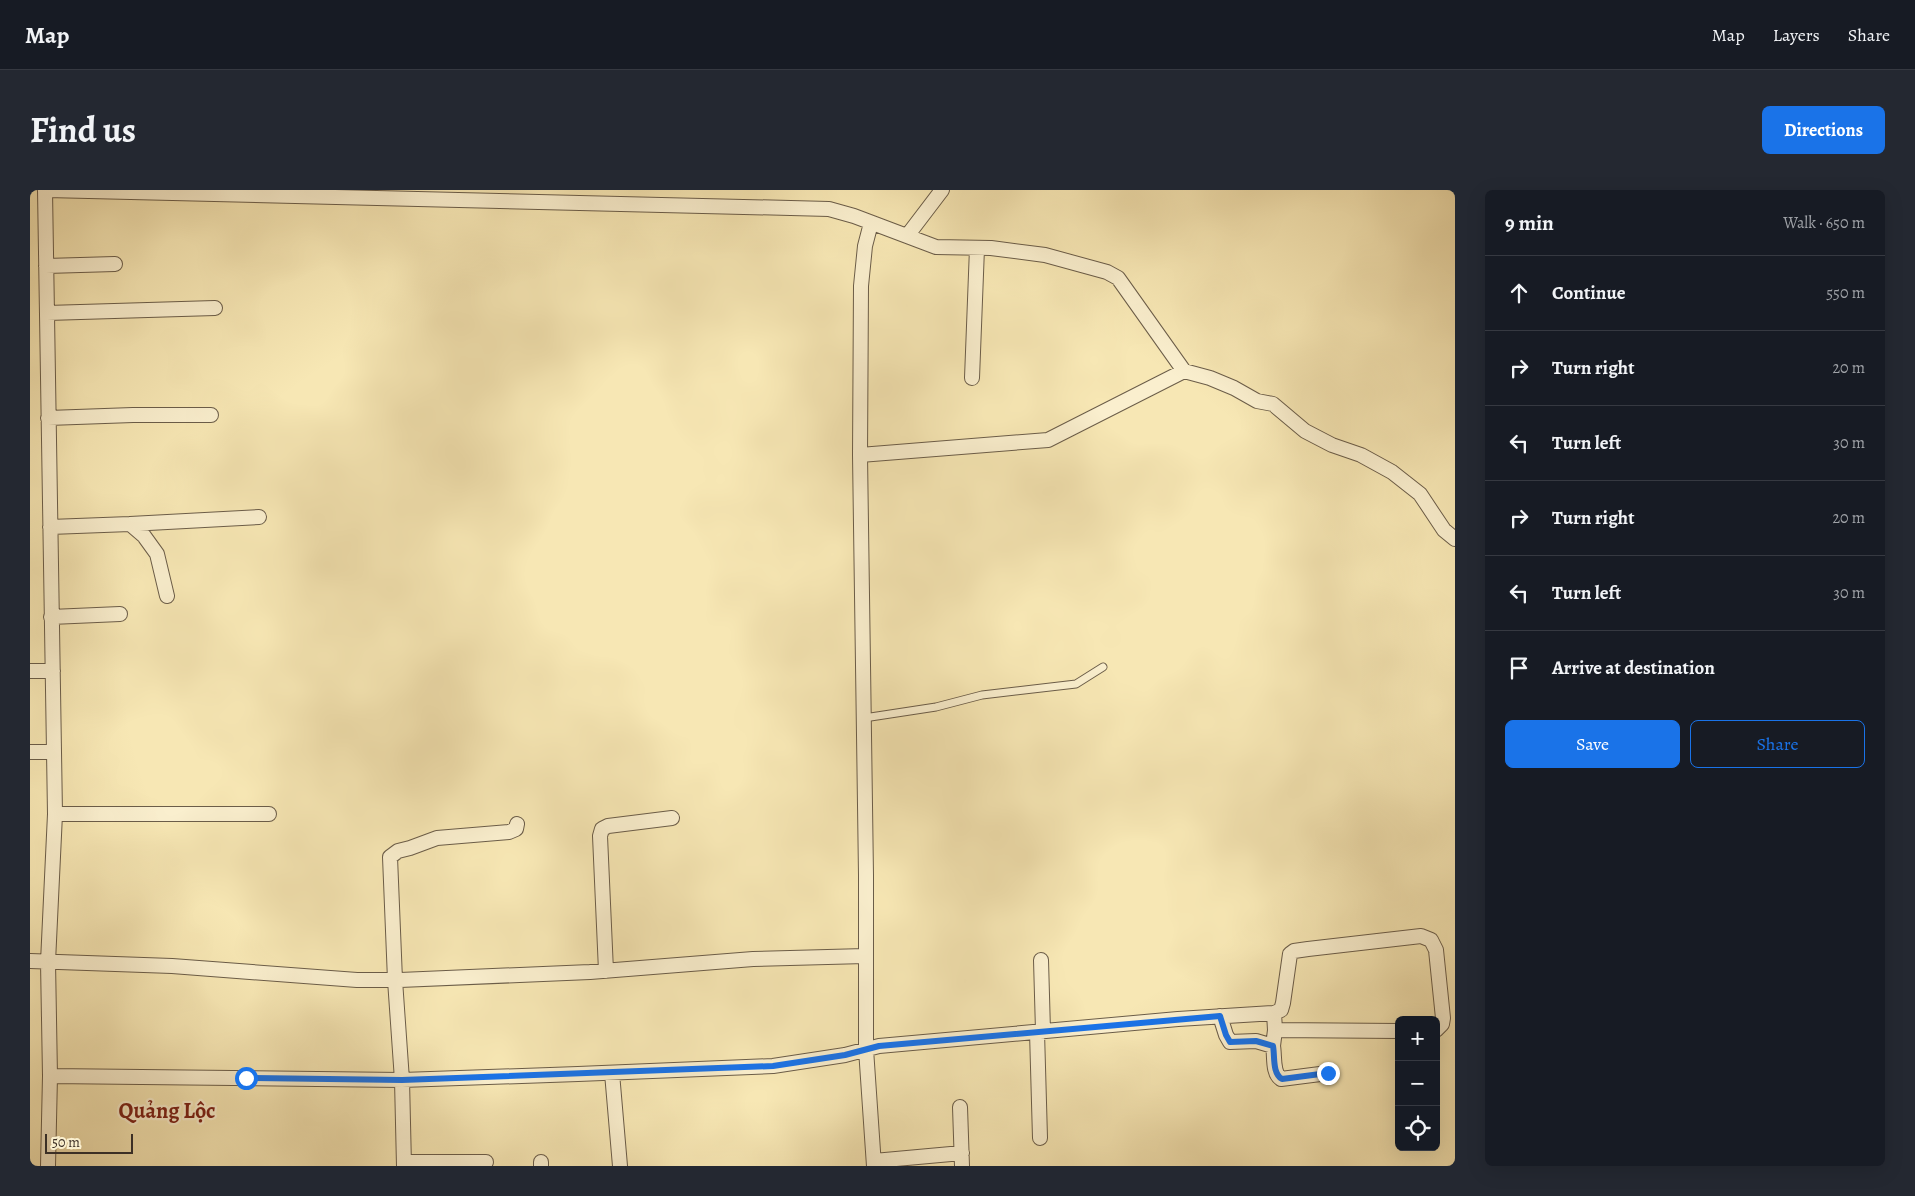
<!DOCTYPE html>
<meta charset="utf-8">
<style>
:root{--surface:#171b24;--page:#242831;--text:#f1f3f6;--muted:#9ea1a6;--line:#363941;--accent:#1a73e8}
body{margin:0;font-family:Alegreya,serif;background:var(--page);color:var(--text)}
.controls{position:absolute;right:15px;bottom:15px;display:grid;overflow:hidden;border-radius:8px;box-shadow:0 5px 20px #0002}
.controls button{width:45px;height:45px;display:grid;place-items:center;padding:0;border:0;border-bottom:1px solid var(--line);background:var(--surface);color:var(--text);font:25px sans-serif}
.scale{position:absolute;left:15px;bottom:12px;width:88px;box-sizing:border-box;padding-left:5px;border:2px solid #3c2f25;border-top:0;font-size:14px;line-height:18px;white-space:nowrap;color:#3c2f25;-webkit-text-stroke:4px #faefce;paint-order:stroke}
.stop{position:absolute;width:15px;height:15px;margin:-11px;border:4px solid #1a73e8;border-radius:50%;background:#fff}
.stop.end{background:#1a73e8;border-color:#fff;box-shadow:0 1px 5px #0008}
.list{margin:0;padding:0;list-style:none}
h2{display:flex;justify-content:space-between;align-items:center;height:65px;margin:0;padding:0 20px;font-size:21px}
h2 small{font-size:16px;font-weight:400;color:var(--muted)}
.list li{display:grid;grid-template-columns:32px 1fr auto;gap:15px;align-items:center;box-sizing:border-box;height:75px;padding:0 20px;border-top:1px solid var(--line)}
.list b{display:block;font-size:19px;white-space:nowrap}
.list em{font-size:16px;font-style:normal;color:var(--muted)}
.actions{display:flex;gap:10px;padding:15px 20px}
.actions a{flex:1;padding:11px 0;border:1px solid var(--accent);border-radius:8px;text-align:center;font-size:18px;color:var(--accent)}
.actions .main{background:var(--accent);color:#fff}
.icon{flex:none;width:28px;height:28px;fill:none;stroke:currentColor;stroke-width:2;stroke-linecap:round;stroke-linejoin:round}
.map{position:relative;flex:none;width:1425px;height:976px;overflow:hidden;border-radius:8px}
header{display:flex;align-items:center;gap:30px;box-sizing:border-box;height:70px;padding:0 25px;background:var(--surface);border-bottom:1px solid var(--line)}
header strong{font-size:24px}
nav{display:flex;gap:28px;margin-inline-start:auto;font-size:18px}
.intro{display:flex;align-items:center;justify-content:space-between;box-sizing:border-box;height:120px;padding:0 30px}
h1{margin:0;font-size:35px}
.button{padding:12px 22px;border-radius:8px;background:var(--accent);color:#fff;font-size:18px;font-weight:700}
main{display:flex;gap:30px;padding:0 30px}
aside{flex:1;background:var(--surface);border-radius:8px;box-shadow:0 5px 20px #0002}
.map>svg:first-child{display:block}
.lines{fill:none;stroke-linecap:round;stroke-linejoin:round}
.lane-casing{stroke:#6b5d49;stroke-width:9}
.street-casing{stroke:#6b5d49;stroke-width:16}
.lane{stroke:#faefce;stroke-width:7}
.street{stroke:#faefce;stroke-width:14}
.route{stroke:#1a73e8;stroke-width:6}
.labels{text-anchor:middle;dominant-baseline:central;stroke-width:4.5;stroke-linejoin:round;paint-order:stroke}
.quarter-label{font-size:22px;font-weight:bold;fill:#7a1f14;stroke:#faefce}
</style>
<header>
<strong>Map</strong>
<nav><a>Map</a><a>Layers</a><a>Share</a></nav>
</header>
<div class="intro"><h1>Find us</h1><a class="button">Directions</a></div>
<main>
<div class="map">
<svg width="1425" height="976" viewBox="0 0 1425 976">
<rect width="100%" height="100%" fill="#f7e7b4"/>
<filter id="stains"><feTurbulence type="fractalNoise" baseFrequency=".004" numOctaves="4"/><feColorMatrix values="0 0 0 0 .2 0 0 0 0 .09 0 0 0 0 .02 0 0 0 .5 -.17"/></filter>
<radialGradient id="worn" r=".72"><stop offset=".6" stop-color="#630" stop-opacity="0"/><stop offset="1" stop-color="#630" stop-opacity=".3"/></radialGradient>
<g class="lines">
<defs>
<path id="lane" d="M834 528 906 517 952 505 1046 494 1073 477"/>
<path id="street" d="M15 0 25 624 18 772 20 886 18 976
M17 0 799 19 824 26 906 57 961 58 1015 65 1077 82 1088 88 1154 181 1180 188 1204 198 1227 211 1243 214 1275 241 1302 255 1331 265 1362 282 1390 304 1414 340 1425 349
M841 33 835 56 831 96 830 265 836 685V859L844 976
M877 46 912 0
M16 76 85 74
M17 123 185 118
M942 188 947 58
M18 228 103 225H181
M830 265 1018 250 1154 181
M100 334 229 327
M20 337 100 334 114 346 127 364 137 406
M21 427 90 424
M0 481H23
M0 562H24
M25 624H239
M1011 770 1013 841
M0 771 142 776 327 790H370L560 782 723 769 835 766
M576 781 570 646 572 639 578 636 642 628
M1190 826 1196 845 1200 852 1226 851 1243 856C1245 866 1242 883 1251 889L1298 883
M1245 840 1369 841
M1007 842 1010 948
M1243 856 1245 840 1244 823 1251 820 1253 813 1260 764 1264 761 1278 759 1391 746 1401 750 1406 760 1413 828 1412 834 1406 840
M582 883 590 976
M20 886 372 890 548 884 743 876 815 865 849 856 1148 829 1244 823
M930 917 932 976
M844 971 932 963
M374 972H456
M511 972V976
M374 976 372 890 365 790 360 667 368 661 380 658 407 648 479 642 486 639 487 634"/>
</defs>
<!-- lane casing -->
<use href="#lane" class="lane-casing"/>
<!-- street casing -->
<use href="#street" class="street-casing"/>
<!-- lane -->
<use href="#lane" class="lane"/>
<!-- street -->
<use href="#street" class="street"/>
</g>
<g class="lines">
<!-- route -->
<path class="route" d="M216 888 372 890 743 876 815 865 849 856 1190 826 1196 845 1200 852 1226 851 1243 856C1245 866 1242 883 1252 889L1298 883"/>
</g>
<g class="labels">
<!-- quarter labels -->
<g class="quarter-label">
<text x="137" y="921">Quảng Lộc</text>
</g>
</g>
<rect width="100%" height="100%" filter="url(#stains)"/>
<rect width="100%" height="100%" fill="url(#worn)"/>
</svg>
<div class="controls">
<button>+</button>
<button>−</button>
<button><svg class="icon" aria-label="locate" viewBox="0 0 24 24"><circle cx="12" cy="12" r="6"/><path d="M12 2v4M12 18v4M2 12h4M18 12h4"/></svg></button>
</div>
<div class="scale">50 m</div>
<div class="stop" style="left:216px;top:888px"></div>
<div class="stop end" style="left:1298px;top:883px"></div>
</div>
<aside>
<h2>9 min<small>Walk · 650 m</small></h2>
<ul class="list">
<li><svg class="icon" aria-label="ahead" viewBox="0 0 24 24"><path d="M12 20V5M6 11l6-6 6 6"/></svg><div><b>Continue</b></div><em>550 m</em></li>
<li><svg class="icon" aria-label="right" viewBox="0 0 24 24"><path d="M7 20v-9h11M14 6l5 5-5 5"/></svg><div><b>Turn right</b></div><em>20 m</em></li>
<li><svg class="icon" aria-label="left" viewBox="0 0 24 24"><path d="M17 20v-9H6M10 6l-5 5 5 5"/></svg><div><b>Turn left</b></div><em>30 m</em></li>
<li><svg class="icon" aria-label="right" viewBox="0 0 24 24"><path d="M7 20v-9h11M14 6l5 5-5 5"/></svg><div><b>Turn right</b></div><em>20 m</em></li>
<li><svg class="icon" aria-label="left" viewBox="0 0 24 24"><path d="M17 20v-9H6M10 6l-5 5 5 5"/></svg><div><b>Turn left</b></div><em>30 m</em></li>
<li><svg class="icon" aria-label="arrive" viewBox="0 0 24 24"><path d="M6 21V4h12l-3 4 3 4H6"/></svg><div><b>Arrive at destination</b></div></li>
</ul>
<div class="actions"><a class="main">Save</a><a>Share</a></div>
</aside>
</main>
